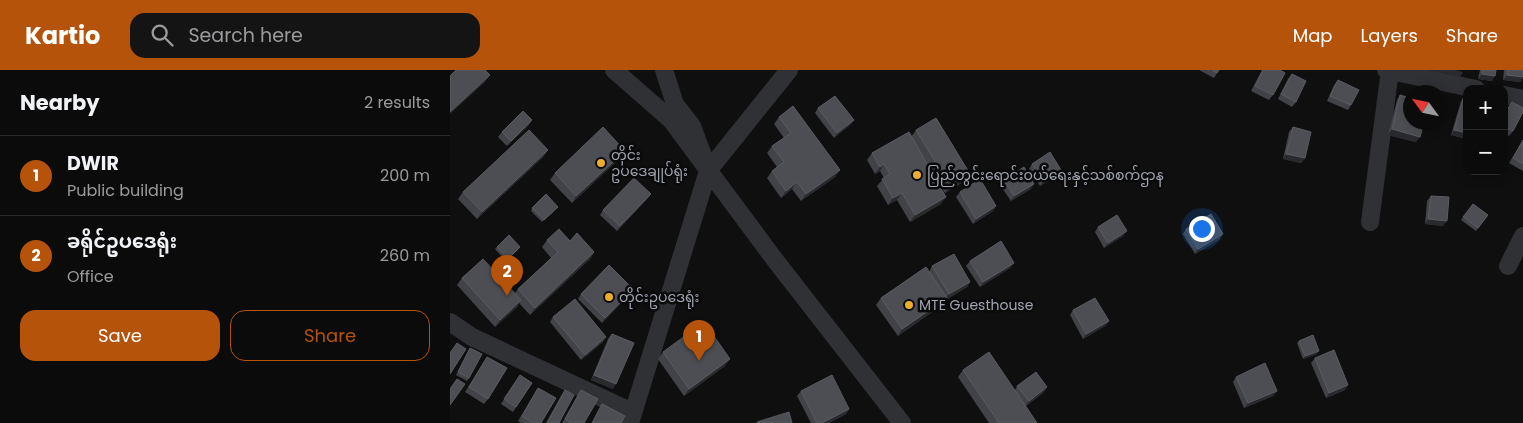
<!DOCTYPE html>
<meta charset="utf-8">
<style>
:root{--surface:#0b0b0c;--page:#141415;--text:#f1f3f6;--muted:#9a9b9d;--line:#2b2b2d;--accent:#b45309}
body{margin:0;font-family:Poppins,"Noto Sans Myanmar",sans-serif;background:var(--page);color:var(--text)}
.controls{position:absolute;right:15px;top:15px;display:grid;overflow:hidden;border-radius:10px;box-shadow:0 2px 12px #0003}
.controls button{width:45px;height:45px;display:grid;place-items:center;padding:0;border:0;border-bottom:1px solid var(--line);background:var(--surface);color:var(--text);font:25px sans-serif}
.compass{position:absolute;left:953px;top:15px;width:45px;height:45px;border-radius:50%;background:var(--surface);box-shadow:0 2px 12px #0003;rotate:303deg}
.you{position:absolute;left:751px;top:158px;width:18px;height:18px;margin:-12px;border:4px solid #fff;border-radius:50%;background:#1a73e8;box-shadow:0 0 0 8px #1a73e833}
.badge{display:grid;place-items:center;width:32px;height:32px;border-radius:50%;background:var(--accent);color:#fff;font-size:16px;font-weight:700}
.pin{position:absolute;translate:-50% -41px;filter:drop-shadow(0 1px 2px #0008)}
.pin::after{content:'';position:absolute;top:26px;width:18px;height:15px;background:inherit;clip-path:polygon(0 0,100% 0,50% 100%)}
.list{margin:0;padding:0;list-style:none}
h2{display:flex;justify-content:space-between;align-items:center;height:65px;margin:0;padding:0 20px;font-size:21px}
h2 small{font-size:16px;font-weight:400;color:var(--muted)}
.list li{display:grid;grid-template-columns:32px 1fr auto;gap:15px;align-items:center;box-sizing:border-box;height:80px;padding:0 20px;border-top:1px solid var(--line)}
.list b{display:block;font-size:19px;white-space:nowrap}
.list p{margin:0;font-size:16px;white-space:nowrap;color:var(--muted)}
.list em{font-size:16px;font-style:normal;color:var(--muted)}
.actions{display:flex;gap:10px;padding:15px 20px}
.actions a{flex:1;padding:11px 0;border:1px solid var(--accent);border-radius:15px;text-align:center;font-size:18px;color:var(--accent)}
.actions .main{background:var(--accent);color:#fff}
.icon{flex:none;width:28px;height:28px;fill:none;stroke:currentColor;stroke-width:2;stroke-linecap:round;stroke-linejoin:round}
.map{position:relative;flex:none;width:1073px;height:353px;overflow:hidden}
header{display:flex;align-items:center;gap:30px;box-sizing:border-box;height:70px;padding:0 25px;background:var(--accent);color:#fff}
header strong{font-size:24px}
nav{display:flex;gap:28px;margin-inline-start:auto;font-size:18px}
.search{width:350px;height:45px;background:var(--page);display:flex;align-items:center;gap:12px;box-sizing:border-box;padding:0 18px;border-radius:15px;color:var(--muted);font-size:19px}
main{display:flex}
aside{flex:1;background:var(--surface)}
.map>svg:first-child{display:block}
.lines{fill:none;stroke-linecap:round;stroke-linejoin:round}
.minor{stroke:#303135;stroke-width:18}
.wall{fill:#424348}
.shaded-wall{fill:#292a2d}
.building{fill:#4c4e53;stroke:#595c62}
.poi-dot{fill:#ebae2c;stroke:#0a0a0b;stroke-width:2}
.labels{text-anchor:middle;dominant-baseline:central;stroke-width:5;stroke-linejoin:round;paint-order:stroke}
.poi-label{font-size:14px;fill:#a0a5b1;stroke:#0a0a0b;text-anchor:start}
</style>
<header>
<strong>Kartio</strong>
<div class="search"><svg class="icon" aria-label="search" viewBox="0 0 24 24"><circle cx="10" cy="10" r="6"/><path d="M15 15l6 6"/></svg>Search here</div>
<nav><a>Map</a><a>Layers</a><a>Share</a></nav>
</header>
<main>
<aside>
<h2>Nearby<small>2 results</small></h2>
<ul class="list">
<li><span class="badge">1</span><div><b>DWIR</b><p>Public building</p></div><em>200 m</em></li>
<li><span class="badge">2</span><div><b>ခရိုင်ဥပဒေရုံး</b><p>Office</p></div><em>260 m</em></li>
</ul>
<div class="actions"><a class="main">Save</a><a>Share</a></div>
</aside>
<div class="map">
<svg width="1073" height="353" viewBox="0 0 1073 353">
<rect width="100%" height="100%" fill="#0f0f10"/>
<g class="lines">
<!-- minor -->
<path class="minor" d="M164 0 221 50 325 190 452 353
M214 0 225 34 242 56 252 83
M936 0 1026 19
M1054 25 1073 29
M920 152 940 0
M1058 196 1073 166
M0 252 22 267 182 342
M180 353 258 101 339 0"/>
</g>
<!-- wall -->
<path class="wall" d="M749 0H769L764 8Z
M812 0H830L823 25 819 30 801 21Z
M1030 0H1046L1042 11 1028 9Z
M1054 0H1073V8L1070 12 1053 10Z
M842 4 846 32 842 37 828 29 838 9Z
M888 10 901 35 898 40 877 31 884 15Z
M950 25 966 72 938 65 947 30Z
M1014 26 1017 69 1001 65 1011 31Z
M1062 32 1063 61 1059 66 1054 63V43Z
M368 38 404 50 400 55 384 68 365 43Z
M329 47 390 100 385 107 351 131 342 119 331 128 317 108 322 101 327 97 317 83 322 76 334 68 324 54Z
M82 50 79 55 57 76 48 67 52 62Z
M843 57 855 88 851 93 833 89 839 62Z
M466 60 520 104 515 111 495 123 469 80 491 134 460 152 447 130 438 135 427 116 434 108 430 101 425 104 417 90 422 83 461 67Z
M1073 70V101L1059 93Z
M98 80 93 87 27 149 8 129 13 122Z
M170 88 122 133 100 110 105 103Z
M582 94 608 105 590 116 579 99Z
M554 110 581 119 561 131 550 115Z
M510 122 546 136 543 141 523 154 506 127Z
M981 126 993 156 975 154 977 131Z
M197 129 167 161 150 145 153 140Z
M1023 134 1038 145 1026 161 1011 150Z
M82 138 106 139 92 152 81 141Z
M648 157 673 166 654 178 645 162Z
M736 159 770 169 745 184 733 164Z
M97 170 120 171 144 182 140 189 80 245 69 233 67 237 45 257 7 215 12 208 65 223 68 219 101 188 92 177Z
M47 177 68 180 56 191 45 179Z
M520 191 564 193 560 198 530 217 516 196Z
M482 196 520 212 517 217 497 229 492 235 448 266 426 235 431 228 479 202Z
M131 224H180L152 253 128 229Z
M623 240 659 251 655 256 633 269 620 245Z
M103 247 153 272 131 290 100 252Z
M162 264 163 319 141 310 158 269Z
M849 271 867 284 853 289 847 273Z
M20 278 19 308 17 311 6 305Z
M213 282 275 296 234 326 208 289Z
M37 287 38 329 34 334 15 322Z
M865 288 895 320 876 328 861 293Z
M513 300 565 320 567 316 594 322 576 336 587 353H539L508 307Z
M70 305 82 313 63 342 51 334Z
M786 307 827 321 823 326 794 338 783 312Z
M88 318 91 353H71L68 351Z
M115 320 109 353H96L111 326Z
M131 320 134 353H112L128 325Z
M351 321 399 339 396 344 379 353H361L347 326Z"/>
<!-- shaded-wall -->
<path class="shaded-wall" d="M979 0H1006L1013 2 1010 7Z
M1032 4 1045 6 1042 11 1028 9Z
M40 5 35 12 0 44V42Z
M1057 5 1073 7V8L1070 12 1053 10Z
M82 50 79 55 57 76 61 71Z
M404 50 400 55 384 68 387 63Z
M942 59 970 67 966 72 938 65Z
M1004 60 1017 63V69L1001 65Z
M98 80 93 87 27 149 32 142Z
M175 81 170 88 122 133 126 126Z
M836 84 855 88 851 93 833 89Z
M434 94 430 101 425 104 430 97Z
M390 100 385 107 351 131 356 124Z
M611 100 608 105 590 116 594 111Z
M520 104 515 111 495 123 500 116Z
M347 112 342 119 331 128 336 121Z
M584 114 581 119 561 131 564 126Z
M452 123 447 130 438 135 443 128Z
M201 124 197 129 167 161 170 156Z
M496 127 491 134 460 152 465 145Z
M546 136 543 141 523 154 526 149Z
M978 149 997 151 993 156 975 154Z
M677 161 673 166 654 178 658 173Z
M773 164 770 169 745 184 748 179Z
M144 182 140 189 80 245 85 238Z
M564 193 560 198 530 217 533 212Z
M520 212 517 217 497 229 492 235 448 266 452 259 495 229 499 224Z
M183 219 180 224 152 253 155 248Z
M71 230 67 237 45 257 50 250Z
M659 251 655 256 633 269 636 264Z
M156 267 153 272 131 290 135 285Z
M869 281 867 284 853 289 855 286Z
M280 289 275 296 234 326 239 319Z
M144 305 166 314 163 319 141 310Z
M898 315 895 320 876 328 879 323Z
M597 317 594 322 575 336 579 331Z
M827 321 823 326 794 338 798 333Z
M399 339 396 344 379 353H372Z"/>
<!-- building -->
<path class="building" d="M6 0H35L40 5 0 42V6Z
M762 0H769L767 3Z
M813 0H830L835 3 823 25 805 16Z
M1032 0H1046L1045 6 1032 4Z
M1057 0H1073V7L1057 5Z
M842 4 856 11 846 32 831 24Z
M888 10 909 20 901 35 880 26Z
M950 25 960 28V52H974L970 67 942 59Z
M385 26 404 50 387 63 368 38Z
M1014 26H1017V63L1004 60Z
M1062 32 1073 38V42L1063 61 1054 56V45Z
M343 36 390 100 356 124 347 112 336 121 322 101 334 92 322 76 341 63 329 47Z
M73 41 82 50 61 71 52 62Z
M486 48 520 104 500 116 466 60Z
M153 57 175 81 126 126 105 103Z
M843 57 861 62 855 88 836 84Z
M79 60 98 80 32 142 13 122Z
M459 62 496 127 465 145 452 123 443 128 432 109 440 104 434 94 430 97 422 83Z
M1073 70V94L1063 88Z
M600 82 611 100 594 111 582 94Z
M574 97 584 114 564 126 554 110Z
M184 108 201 124 170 156 153 140Z
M530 109 546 136 526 149 510 122Z
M96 124 108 137 94 150 82 138Z
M981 126 999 127 997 151 978 149Z
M1023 134 1038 145 1028 158 1013 147Z
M761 144 773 164 748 179 736 159Z
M667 145 677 161 658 173 648 157Z
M109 159 120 171 127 163 144 182 85 238 68 219 108 182 97 170Z
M59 165 70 177 58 189 47 177Z
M551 171 564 193 533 212 520 191Z
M504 184 520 212 499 224 482 196Z
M33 189 71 230 50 250 12 208Z
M159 195 183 219 155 248 131 224Z
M476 197 497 228 452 259 431 228Z
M645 228 659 251 636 264 623 240Z
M125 229 156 267 135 285 103 247Z
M254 252 280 289 239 319 213 282Z
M162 264 184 273 166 314 144 305Z
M863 265 869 281 855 286 849 271Z
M7 273 16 279 0 304V283Z
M20 278 32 284 19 308 8 302Z
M884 280 898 315 879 323 865 288Z
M539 282 587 353H549L513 300Z
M37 287 57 298 38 329 19 317Z
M815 293 827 321 798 333 786 307Z
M586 302 597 317 579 331 567 316Z
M70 305 82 313 66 337 54 329Z
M382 305 399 339 372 353H367L351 321Z
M7 309 15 314 0 335V319Z
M88 318 106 328 91 353H83L72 346Z
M115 320 124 325 109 353H97Z
M131 320 148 329 134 353H122L115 349Z
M152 334 175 346 171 353H142Z
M339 342 342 353H307V352Z"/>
<!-- markers -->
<g class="poi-dot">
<circle cx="151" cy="93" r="5"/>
<circle cx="467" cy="105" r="5"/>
<circle cx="159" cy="227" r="5"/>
<circle cx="459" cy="235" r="5"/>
</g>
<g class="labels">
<!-- poi labels -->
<g class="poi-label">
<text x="161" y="85">တိုင်း<tspan x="161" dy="16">ဥပဒေချုပ်ရုံး</tspan></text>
<text x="477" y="105">ပြည်တွင်းရောင်းဝယ်ရေးနှင့်သစ်စက်ဌာန</text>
<text x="169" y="227">တိုင်းဥပဒေရုံး</text>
<text x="469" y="235">MTE Guesthouse</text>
</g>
</g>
</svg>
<div class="controls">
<button>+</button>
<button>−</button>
</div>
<svg class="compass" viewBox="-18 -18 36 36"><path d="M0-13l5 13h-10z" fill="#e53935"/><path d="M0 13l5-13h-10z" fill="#9a9b9d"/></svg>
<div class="you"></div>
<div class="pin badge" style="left:249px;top:291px">1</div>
<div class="pin badge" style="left:57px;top:226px">2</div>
</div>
</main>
